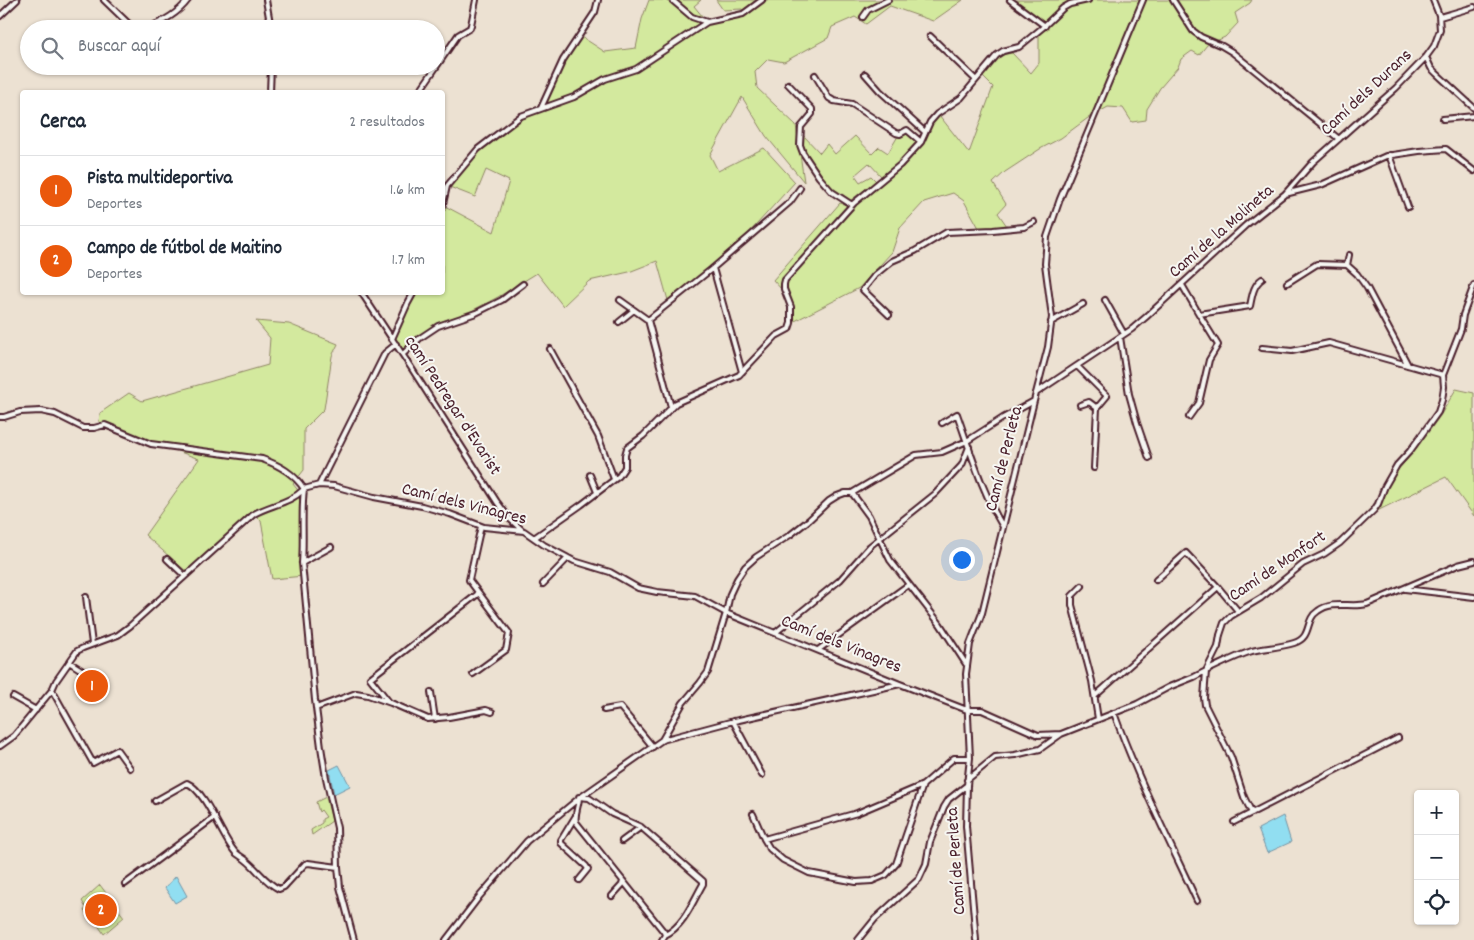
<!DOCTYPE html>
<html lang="es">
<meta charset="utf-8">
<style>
:root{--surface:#fff;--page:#f2f2f3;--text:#1f2937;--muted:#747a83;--line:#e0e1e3;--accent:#ea580c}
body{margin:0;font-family:Dekko,sans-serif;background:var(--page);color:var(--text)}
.controls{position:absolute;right:15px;bottom:15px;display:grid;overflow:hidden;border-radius:5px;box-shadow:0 1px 4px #0004}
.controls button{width:45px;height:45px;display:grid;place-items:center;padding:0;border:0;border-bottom:1px solid var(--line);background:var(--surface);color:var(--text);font:25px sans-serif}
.you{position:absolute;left:961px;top:559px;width:18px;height:18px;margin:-12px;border:4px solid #fff;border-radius:50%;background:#1a73e8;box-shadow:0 0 0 8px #1a73e833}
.badge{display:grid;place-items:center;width:32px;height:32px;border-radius:50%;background:var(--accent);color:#fff;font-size:16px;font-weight:700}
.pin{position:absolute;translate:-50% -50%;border:2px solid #fff;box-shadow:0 1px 5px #0006}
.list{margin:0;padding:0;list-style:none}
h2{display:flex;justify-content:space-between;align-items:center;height:65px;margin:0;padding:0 20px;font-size:21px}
h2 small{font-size:16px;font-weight:400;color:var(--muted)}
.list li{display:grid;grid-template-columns:32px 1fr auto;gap:15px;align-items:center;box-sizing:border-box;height:70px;padding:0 20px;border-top:1px solid var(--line)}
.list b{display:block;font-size:19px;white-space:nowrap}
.list p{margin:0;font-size:16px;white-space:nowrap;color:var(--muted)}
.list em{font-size:16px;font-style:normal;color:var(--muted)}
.icon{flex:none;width:28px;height:28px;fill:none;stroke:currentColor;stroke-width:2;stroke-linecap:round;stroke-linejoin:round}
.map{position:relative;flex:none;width:1474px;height:940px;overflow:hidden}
.search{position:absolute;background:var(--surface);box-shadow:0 1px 4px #0004;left:20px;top:20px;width:425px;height:55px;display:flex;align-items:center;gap:12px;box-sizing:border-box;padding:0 18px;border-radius:28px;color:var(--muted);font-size:19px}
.panel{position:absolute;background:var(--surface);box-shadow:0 1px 4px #0004;left:20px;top:90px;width:425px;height:205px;border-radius:5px}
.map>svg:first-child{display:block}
.green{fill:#d3e99e;stroke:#8e8464}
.water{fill:#91def1;stroke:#7592a2}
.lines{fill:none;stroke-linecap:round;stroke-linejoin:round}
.street-casing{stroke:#4a1f2b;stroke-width:8}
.street{stroke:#f6f6f2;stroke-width:4}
.labels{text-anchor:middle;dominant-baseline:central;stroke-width:4;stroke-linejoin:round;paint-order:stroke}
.street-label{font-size:18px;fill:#4a1f2b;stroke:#f6f6f2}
</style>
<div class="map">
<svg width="1474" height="940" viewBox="0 0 1474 940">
<rect width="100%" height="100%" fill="#ece1d2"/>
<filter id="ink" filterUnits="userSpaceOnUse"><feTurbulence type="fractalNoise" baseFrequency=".02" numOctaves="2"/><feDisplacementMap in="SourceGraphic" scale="10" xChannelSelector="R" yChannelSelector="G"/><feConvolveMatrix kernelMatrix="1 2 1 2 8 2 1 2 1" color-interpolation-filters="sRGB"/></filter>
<g filter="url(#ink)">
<!-- green -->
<path class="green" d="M649 0H701L694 6 707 22 743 14 742 9 723 10 716 0H963L933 21 890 6 866 24 855 17 832 27 828 38 784 62 768 59 755 72 757 88 796 125 804 182 766 136 742 97 710 155 718 171 764 148 795 182 728 256 669 304 657 261 629 272 589 281 563 306 537 273 498 297 420 338 403 354 393 336 416 293 442 292 443 205 494 232 509 181 486 170 475 197 447 186 478 149 521 116 543 107 559 66 582 37 605 52 636 48 642 19Z
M1010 0H1252L1250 3 1235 13 1238 23 1225 37 1207 45 1199 55 1192 51 1181 59 1178 67 1160 88 1147 109 1146 120 1132 122 1123 108 1108 107 1088 118 1061 138 1040 149 1005 172 993 183 1006 204 998 213 1007 226 979 228 964 201 953 193 924 202 900 228 892 252 859 288 791 323 792 308 782 290 773 280 840 203 851 206 873 190 881 176 869 163 855 175 860 182 871 176 876 181 851 200 830 186 815 166 802 145 803 135 820 153 827 144 835 154 855 136 872 154 879 147 888 153 898 136H900L908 131 922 142 930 122 939 115 969 153 993 87 982 76C992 63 995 55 1012 53L1031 73 1039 63V31L1044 26Z
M256 321 289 324 338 344 332 356 324 409 304 429V470L293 484 300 493 304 576 272 579 261 521 254 514 188 573 145 535 199 459 99 422 100 413 129 393 142 401 268 365 270 338Z
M1456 389 1474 393V516L1446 477 1375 512 1382 502 1391 478 1416 449 1440 416Z
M326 797 332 821 312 835 311 830 322 823V819L326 817 321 810 319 812 316 802Z
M100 885 124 917 104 934 89 912 87 914 84 911 86 908 82 901Z"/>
<!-- water -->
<path class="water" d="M339 765 350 786 334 794 329 770Z
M1283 816 1291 842 1267 853 1258 829Z
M176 876 187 896 175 903 165 888Z"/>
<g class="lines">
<defs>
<path id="street" d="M104 0 131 26 135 29
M266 0 271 29
M672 0 692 17 707 22
M1010 0 1045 26
M1173 0 1193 31 1201 37 1222 46 1232 52 1339 139
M0 16 17 0
M863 17 868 10 888 0
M1440 17 1474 7
M144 29C161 23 177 15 188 0
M930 36 976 80
M1426 57 1431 68 1436 73 1474 108
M441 60 458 35 470 28 471 25 476 0
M865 74 880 91 925 132
M815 75 829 98 834 101 852 104 896 133 900 134 907 130 921 142
M788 84 812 109V114L801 127 800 145 803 153 819 177 832 192 852 205
M270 92 271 66
M419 92 441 60 436 54
M541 108 563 60 595 12 598 0
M1443 119 1474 116
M1389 155 1408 207
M1285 194 1313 162 1396 88 1426 57 1434 46 1440 30 1439 15 1433 0
M442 208 447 186 478 149 521 116 574 97 605 79 636 69 707 22 743 14 762 0
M1347 265 1349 255
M713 268 742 372
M1287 283 1317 264 1347 265 1357 274 1367 288 1408 365
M1182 285 1199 314 1250 306C1252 297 1253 285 1262 279
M361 292 412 369 497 502 510 519 522 530
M620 300 648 320
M1105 300 1124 334
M889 315 863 290 875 275 892 261 915 251 947 232 993 230 1024 227 1034 222
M619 322 634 310
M1051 322 1083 304
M1120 337 1129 394 1137 423 1149 458
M392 339 408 303 414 292
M1262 348 1292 351 1329 343 1443 375
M550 349 598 436 614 479
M403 354 420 338 438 326 476 313 502 300 523 284
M1077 366 1107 396 1097 408 1089 402 1080 405
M1036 393 1132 329 1146 317 1246 225 1285 194 1321 185 1386 156 1419 151 1446 149 1474 171
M671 407 648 320 713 268 790 202 800 188
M0 417H4L20 412 41 411 55 414 83 428H94L105 425 151 444 262 459C279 465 294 473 304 489L319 485 334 486 374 497 422 506 450 514 484 527 524 531 544 545 574 561 610 572 638 588 657 592 695 596 726 613 900 684 967 710H982L1038 735 1061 734
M1189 417 1199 403 1209 360 1218 345 1199 314
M942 423 957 414C971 453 982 492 1003 527
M1094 468 1097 408
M590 475 597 492
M319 485 385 353 396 344
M304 489C301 513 304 538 302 563L315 700 321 747 326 778 337 828 338 867 340 887 354 940
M852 493 869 516 890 560 940 624 966 664
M534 538 581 505 619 476 625 467V455L627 448 643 436 676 403 739 375 776 336 789 329 791 323V307L784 289V284L785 280 854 203 900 165 921 142 930 122 937 114 961 98 997 55 1003 51 1019 47 1042 28 1063 8 1070 4 1088 0
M167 559 185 576
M302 563 331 547
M1156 580 1186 553 1218 587 1238 611
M543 584 568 558
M1082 586 1072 596V605L1092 681 1098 719
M1405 589 1474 597
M86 597 92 644
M775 633 840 580 870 546 935 494 962 465 969 447
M818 650 908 585
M69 662 94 678
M473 674 506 650 509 633 469 580 481 526
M52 690 93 763 117 750 130 768
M431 692 435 719
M1095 696 1218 587
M13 697 36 710
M389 702 370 678 479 593
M316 708 356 693 368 695 391 703 428 719 449 717 486 710 492 712
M604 710 620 707 653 747
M1114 713C1137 777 1168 839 1197 901
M733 721 762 775
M662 740 730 722 900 684
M0 746 14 736 52 690 56 681 77 651 83 648 118 635 130 626 254 514C270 505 290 503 303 490
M967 780 995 757 1015 755 1040 749 1061 734 1137 704 1169 687 1194 677 1206 671 1218 647 1220 635 1224 623 1231 616 1261 598 1303 564 1324 554 1340 543 1374 510 1378 504 1385 486 1397 465 1410 451 1438 412 1442 400 1444 387 1443 375 1461 329 1463 315 1474 285
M155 801 187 783C206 791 221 836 235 852 238 855 244 858 247 861 258 870 266 883 279 889L284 887 305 864 308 863 338 867
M1252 813 1244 797 1231 757 1205 705 1204 698 1206 671C1221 664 1236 656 1252 651 1266 648 1281 647 1294 643 1313 637 1304 620 1318 611 1333 600 1350 608 1367 604L1458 565 1474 561
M753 814 764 839 857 813 923 785
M575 817 561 840V843L586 866 588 869 579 880
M1234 822 1398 738
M764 839 770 849 783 860 809 873 856 882 872 881 886 875 896 864 923 785 954 758H970
M622 841 641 827
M125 884 215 817
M612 896 622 885 623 881
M446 940 479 897 527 841 578 799 662 740 683 703 700 683 708 672 726 613 730 594 737 579 745 567 756 557 790 535 809 520 829 501 837 496 845 493H852L916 455 942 452 967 441 1003 418 1034 401
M662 940 665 935 664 932 576 822C574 814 579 806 579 797L589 798 612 814 641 827 703 881V884C693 901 684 926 665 935
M858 940 875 919 919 879 926 864 930 842 944 807 949 799 967 785
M976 940 966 826 967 785 970 758 966 674 970 644 982 613 1034 401 1048 347 1052 317 1045 264 1047 237 1060 199 1143 0"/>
</defs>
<!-- street casing -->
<use href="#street" class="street-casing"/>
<!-- street -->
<use href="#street" class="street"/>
</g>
</g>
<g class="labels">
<!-- street labels -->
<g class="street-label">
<text transform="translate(1367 93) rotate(-43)">Camí dels Durans</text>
<text transform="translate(1222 232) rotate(-41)">Camí de la Molineta</text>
<text transform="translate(452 406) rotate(57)">camí Pedregar d'Evarist</text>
<text transform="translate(1005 459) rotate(-76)">Camí de Perleta</text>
<text transform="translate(464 505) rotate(14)">Camí dels Vinagres</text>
<text transform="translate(1278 567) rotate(-34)">Camí de Monfort</text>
<text transform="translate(841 645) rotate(22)">Camí dels Vinagres</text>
<text transform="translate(957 861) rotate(-94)">Camí de Perleta</text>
</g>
</g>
</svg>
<div class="controls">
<button>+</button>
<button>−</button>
<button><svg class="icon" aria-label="locate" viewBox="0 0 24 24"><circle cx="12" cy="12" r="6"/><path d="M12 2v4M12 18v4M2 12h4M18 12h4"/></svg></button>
</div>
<div class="you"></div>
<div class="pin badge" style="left:92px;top:686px">1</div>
<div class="pin badge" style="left:101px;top:910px">2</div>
<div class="search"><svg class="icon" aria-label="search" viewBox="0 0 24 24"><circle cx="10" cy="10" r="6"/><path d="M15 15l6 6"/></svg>Buscar aquí</div>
<section class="panel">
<h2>Cerca<small>2 resultados</small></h2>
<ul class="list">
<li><span class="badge">1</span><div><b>Pista multideportiva</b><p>Deportes</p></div><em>1.6 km</em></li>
<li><span class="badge">2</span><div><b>Campo de fútbol de Maitino</b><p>Deportes</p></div><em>1.7 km</em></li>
</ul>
</section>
</div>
